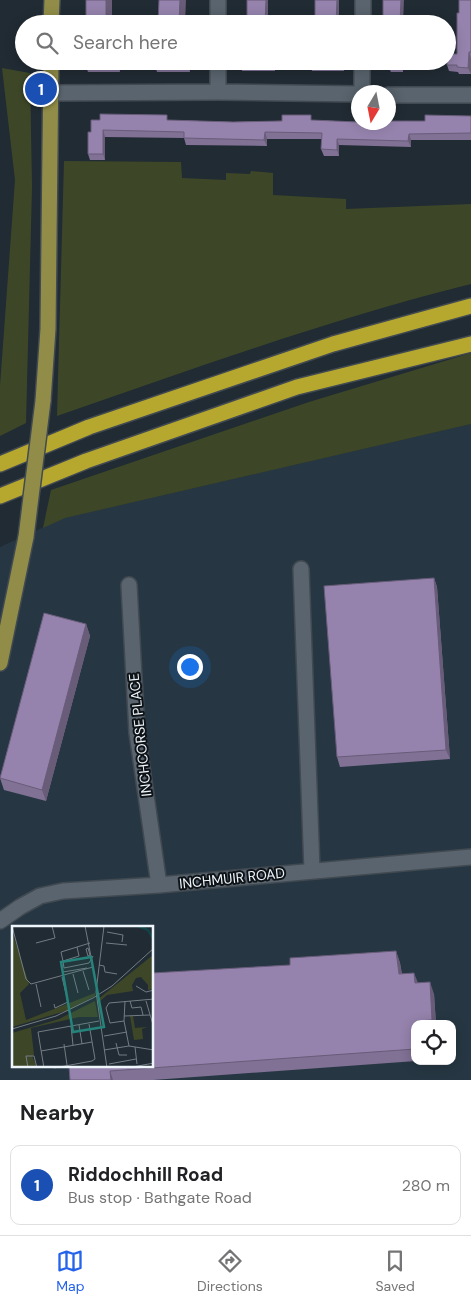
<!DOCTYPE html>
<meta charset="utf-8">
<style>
:root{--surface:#fff;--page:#f2f2f2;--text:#202124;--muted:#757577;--line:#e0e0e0;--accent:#2563eb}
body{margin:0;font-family:"DM Sans",sans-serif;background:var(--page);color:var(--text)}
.controls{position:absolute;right:15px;bottom:15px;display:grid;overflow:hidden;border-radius:10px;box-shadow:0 2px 12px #0003}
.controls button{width:45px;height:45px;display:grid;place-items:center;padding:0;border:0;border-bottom:1px solid var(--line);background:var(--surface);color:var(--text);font:25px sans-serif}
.compass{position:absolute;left:351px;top:85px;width:45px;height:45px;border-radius:50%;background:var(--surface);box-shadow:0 2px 12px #0003;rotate:190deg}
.you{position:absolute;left:189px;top:666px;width:18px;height:18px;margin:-12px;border:4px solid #fff;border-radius:50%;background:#1a73e8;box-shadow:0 0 0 8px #1a73e833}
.badge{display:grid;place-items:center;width:32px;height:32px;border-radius:50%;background:var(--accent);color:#fff;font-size:16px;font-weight:700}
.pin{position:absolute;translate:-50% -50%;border:2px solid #fff;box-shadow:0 1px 5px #0006}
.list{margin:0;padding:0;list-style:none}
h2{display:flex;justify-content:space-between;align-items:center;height:65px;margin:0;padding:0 20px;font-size:21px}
h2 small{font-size:16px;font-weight:400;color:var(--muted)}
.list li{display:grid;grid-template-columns:32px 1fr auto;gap:15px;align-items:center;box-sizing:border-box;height:80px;margin:0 10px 10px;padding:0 10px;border:1px solid var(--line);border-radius:10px}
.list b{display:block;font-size:19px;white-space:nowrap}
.list p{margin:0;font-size:16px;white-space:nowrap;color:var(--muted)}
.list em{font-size:16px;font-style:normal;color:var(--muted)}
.icon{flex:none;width:28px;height:28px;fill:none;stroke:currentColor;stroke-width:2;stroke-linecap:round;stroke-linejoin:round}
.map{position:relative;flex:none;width:471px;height:1080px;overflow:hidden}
.search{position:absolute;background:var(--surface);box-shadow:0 2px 12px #0003;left:15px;right:15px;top:15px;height:55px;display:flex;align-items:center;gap:12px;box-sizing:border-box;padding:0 18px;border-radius:28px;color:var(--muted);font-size:19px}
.sheet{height:155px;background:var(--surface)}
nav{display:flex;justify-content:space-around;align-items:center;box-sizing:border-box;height:70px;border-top:1px solid var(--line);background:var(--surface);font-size:14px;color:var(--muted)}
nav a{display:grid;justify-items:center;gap:2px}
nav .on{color:var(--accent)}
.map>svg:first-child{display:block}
.built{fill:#263743;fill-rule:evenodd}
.green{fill:#3d4728}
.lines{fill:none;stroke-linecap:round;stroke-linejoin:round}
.minor-casing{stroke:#414951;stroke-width:18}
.major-casing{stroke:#414951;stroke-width:18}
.highway-casing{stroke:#414951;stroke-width:18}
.minor{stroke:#59646e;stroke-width:15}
.major{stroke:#918d48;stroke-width:15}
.highway{stroke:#b6a82e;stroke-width:15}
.major-bridge-casing{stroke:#414951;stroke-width:18;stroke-linecap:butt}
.major-bridge{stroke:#918d48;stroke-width:15}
.wall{fill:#807195}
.shaded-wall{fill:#685c79}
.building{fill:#9583ad;stroke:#685c79}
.labels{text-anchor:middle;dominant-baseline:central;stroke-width:4;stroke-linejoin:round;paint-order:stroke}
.street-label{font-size:14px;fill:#eef5fb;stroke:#0e1317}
.inset-river{fill:none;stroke:#124447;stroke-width:2.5}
.inset-road{fill:none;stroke:#737c83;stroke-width:1}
.view{fill:#25837c;fill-opacity:0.15;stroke:#25837c;stroke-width:2.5}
.inset-edge{fill:none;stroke:#eef5fb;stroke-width:2.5}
</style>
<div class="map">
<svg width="471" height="1080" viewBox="0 0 471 1080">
<rect width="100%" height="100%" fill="#212b33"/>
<!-- built -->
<path class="built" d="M471 424V1080H0V547L64 518ZM14 928H152V1066H14ZM415 1024H452V1061H415Z"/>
<!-- green -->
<path class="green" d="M2 68 30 73 32 187 26 423 0 436V386L15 180Z
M64 161 181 162 182 178 226 180V173L250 174 251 171 273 173V195L346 199V209L471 204V284C330 319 193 369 57 416Z
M471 353V424L65 518 43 528 51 490 309 402Z"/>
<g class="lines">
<defs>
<path id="minor" d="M218 24V0
M363 24V0
M218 92V61
M362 92V61
M51 93 218 92 358 94
M388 95H471
M301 569 312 870
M129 585 137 733 159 885
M0 921 20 907 40 896 63 891 159 885 471 857"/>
<path id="major" d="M51 24 52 0
M43 401 48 329 51 61
M0 663 26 537"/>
<path id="highway" d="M0 464 89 427 333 344 471 306
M0 496 86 461 297 387 471 344"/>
</defs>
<!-- minor casing -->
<use href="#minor" class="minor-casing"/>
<!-- major casing -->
<use href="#major" class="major-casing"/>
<!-- highway casing -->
<use href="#highway" class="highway-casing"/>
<!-- minor -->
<use href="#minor" class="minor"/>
<!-- major -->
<use href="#major" class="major"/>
<!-- highway -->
<use href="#highway" class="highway"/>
<defs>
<path id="major-bridge" d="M26 537 43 401"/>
</defs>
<!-- major-bridge casing -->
<use href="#major-bridge" class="major-bridge-casing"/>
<!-- major-bridge -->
<use href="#major-bridge" class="major-bridge"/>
</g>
<!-- wall -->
<path class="wall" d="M471 0V74H459L458 72 449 71 447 65 457 54 459 13Z
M84 61H120V72H88Z
M154 61H190V72H157Z
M275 61V71H242L240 64Z
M310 61H344V71H312L310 65Z
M413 61V70H403V72H391L388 66Z
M471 116V140H411V147L339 145V156H324L321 149 322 139H267V146L186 145 184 138 105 137V160H90L88 154 91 132 169 120 233 122 313 120 358 122 425 121Z
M434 578 437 587 450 759 340 767 337 757Z
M86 624 90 636 46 801 4 790 0 778Z
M396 951 400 963 402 974 418 983 434 994 436 1024H415V1061H416L153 1080H70Z"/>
<!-- shaded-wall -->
<path class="shaded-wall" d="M106 0H112V24H106Z
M180 0H186L185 24H179Z
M266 0H268V24H265Z
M337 0H339V24H336Z
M401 0H404L403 24H400Z
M469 52 471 58V74L468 68Z
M116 61H120V72Z
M186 61H190V72Z
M273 61H275V71L273 65Z
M341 61H344V71L341 65Z
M411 61H413V70L410 64Z
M103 130 105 137V160L103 154Z
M265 132 267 139V146L264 140Z
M409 134 411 140V147L408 141Z
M337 139 339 145V156L337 150Z
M434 578 437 587 450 759 446 750Z
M86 624 90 636 46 801 42 790Z
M396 951 400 963 403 986 399 974Z
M414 973 419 985 415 983Z
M430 982 434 994 436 1024H434L432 1020Z
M110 1071 113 1080H111Z"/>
<!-- building -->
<path class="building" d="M86 0H106V24H86Z
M159 0H180L179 24H158Z
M247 0H266L265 24H247Z
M315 0H337L336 24H315Z
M383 0H401L400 24H383Z
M459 0H471V52H469L468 68 457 67V65H447V54H457V13H459Z
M240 61H273V65L240 64Z
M310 61H341V65H310Z
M388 61H411L410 64 401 63V66H388Z
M100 114 167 115V120L233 122 282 121V115H311V120L358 122H388V121H425V115L471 116V133L409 134 408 141 337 139V150L321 149 322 133 265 132 264 140 184 138V132L103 130V154H88V132H91V120H100Z
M434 578 446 750 337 757 324 586Z
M44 613 86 624 42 790 0 778Z
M396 951 399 974 414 973 415 983 430 982 432 1020 418 1021V1024H415V1049L110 1071 111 1080H70L69 1066H152V973L290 965V958Z"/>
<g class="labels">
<!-- street labels -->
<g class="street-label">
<text transform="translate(140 735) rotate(-96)">INCHCORSE PLACE</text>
<text transform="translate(232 878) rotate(-6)">INCHMUIR ROAD</text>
</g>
</g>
<!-- overview -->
<g transform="translate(12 926)">
<rect width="141" height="141" fill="#212b33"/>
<path d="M0 6 17 58 8 67 14 94 83 67V70L57 84 0 101ZM141 29V63L136 64V59L129 51 124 52 120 59 121 65 95 69 87 76 89 97 85 74ZM83 75 86 91H67L19 102 22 129 20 130 25 141H0V107L47 93ZM118 90H121L123 102 135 101 130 103 131 113 122 114Z" fill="#3d4728"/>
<path class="inset-river" d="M126 0 136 4 142 14"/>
<path class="inset-road" d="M0 0 14 53 19 58 81 41 73 0M92 0 84 66 95 142M95 6 111 9 110 16M24 17 43 12 40 0M78 17 65 21 67 30 51 35 52 42 77 37 81 30M94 17 115 19M76 22 78 29 76 30 74 23ZM51 35 49 26 65 21M87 39 92 40 93 46 105 48M71 45 77 64M51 46 75 42M61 48 66 67M24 58 29 81M124 60 134 66 142 64M113 75 112 95 117 120M118 75 120 82 129 81 131 89M134 75 142 102M42 78 43 82 56 76 50 51M112 90 138 89M112 95 98 97 94 82 97 77 142 73M77 98 83 133 80 135M67 99 70 118M59 100 61 119M0 103 44 90 81 72 100 60 142 22M92 110 115 106M104 117 107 129H115M52 118 55 139M123 121 125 138M92 124 117 120 142 124M29 125 80 116M97 138 124 133M16 142 14 130H22L25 142M32 142 26 106 87 95M42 142 80 135M115 142 142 137"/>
<path class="view" d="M79 31 92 101 61 106 49 36Z"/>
<rect width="141" height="141" class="inset-edge"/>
</g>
</svg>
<div class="controls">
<button><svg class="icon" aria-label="locate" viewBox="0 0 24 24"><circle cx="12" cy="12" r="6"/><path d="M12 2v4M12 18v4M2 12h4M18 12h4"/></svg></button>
</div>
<svg class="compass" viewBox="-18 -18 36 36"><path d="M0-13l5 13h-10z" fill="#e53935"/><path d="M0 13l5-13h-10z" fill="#757577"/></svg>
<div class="you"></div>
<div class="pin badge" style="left:41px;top:89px;background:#1a4fb4">1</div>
<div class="search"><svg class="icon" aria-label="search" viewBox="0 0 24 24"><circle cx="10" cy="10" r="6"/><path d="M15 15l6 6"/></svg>Search here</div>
</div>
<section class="sheet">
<h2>Nearby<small></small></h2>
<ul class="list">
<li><span class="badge" style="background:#1a4fb4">1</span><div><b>Riddochhill Road</b><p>Bus stop · Bathgate Road</p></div><em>280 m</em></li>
</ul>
</section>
<nav>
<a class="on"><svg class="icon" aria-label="map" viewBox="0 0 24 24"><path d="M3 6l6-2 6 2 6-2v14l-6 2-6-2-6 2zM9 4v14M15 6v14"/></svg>Map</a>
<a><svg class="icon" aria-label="directions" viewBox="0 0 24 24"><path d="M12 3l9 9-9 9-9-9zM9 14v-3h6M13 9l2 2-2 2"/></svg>Directions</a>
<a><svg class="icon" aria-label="saved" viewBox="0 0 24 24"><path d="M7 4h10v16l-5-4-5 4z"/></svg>Saved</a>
</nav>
